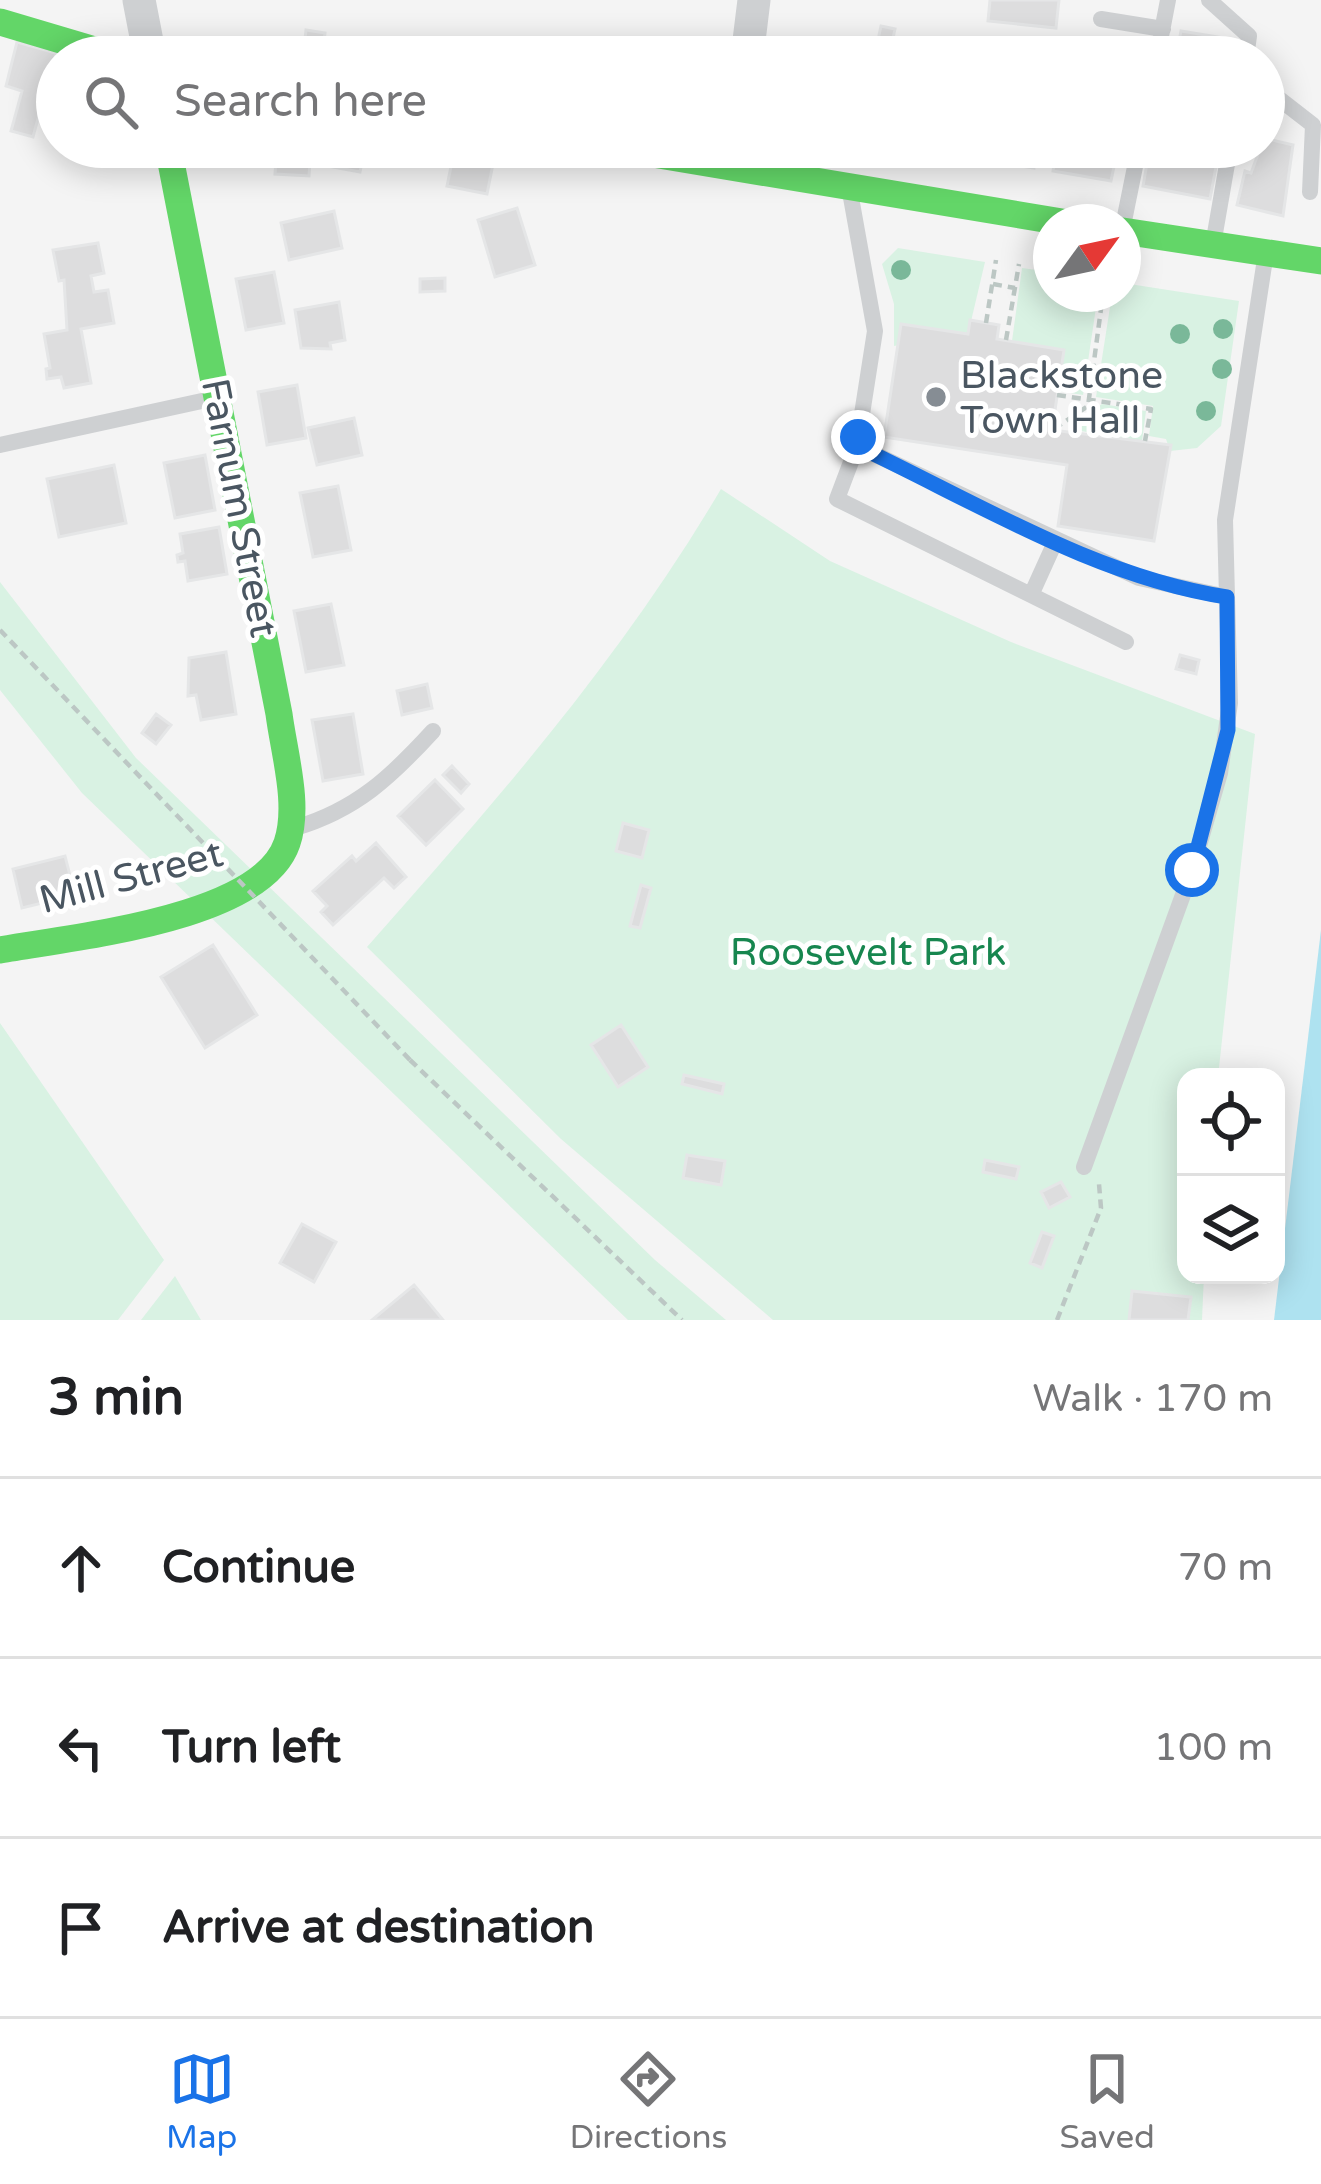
<!DOCTYPE html>
<meta charset="utf-8">
<style>
:root{--surface:#fff;--page:#f2f2f2;--text:#202124;--muted:#757577;--line:#e0e0e0;--accent:#1a73e8}
body{margin:0;font-family:"Varela Round",sans-serif;background:var(--page);color:var(--text)}
.controls{position:absolute;right:36px;bottom:36px;display:grid;overflow:hidden;border-radius:24px;box-shadow:0 6px 30px #0003}
.controls button{width:108px;height:108px;display:grid;place-items:center;padding:0;border:0;border-bottom:3px solid var(--line);background:var(--surface);color:var(--text);font:60px sans-serif}
.compass{position:absolute;left:1033px;top:204px;width:108px;height:108px;border-radius:50%;background:var(--surface);box-shadow:0 6px 30px #0003;rotate:57deg}
.stop{position:absolute;width:36px;height:36px;margin:-27px;border:9px solid #1a73e8;border-radius:50%;background:#fff}
.stop.end{background:#1a73e8;border-color:#fff;box-shadow:0 3px 12px #0008}
.list{margin:0;padding:0;list-style:none}
h2{display:flex;justify-content:space-between;align-items:center;height:156px;margin:0;padding:0 48px;font-size:51px}
h2 small{font-size:39px;font-weight:400;color:var(--muted)}
.list li{display:grid;grid-template-columns:78px 1fr auto;gap:36px;align-items:center;box-sizing:border-box;height:180px;padding:0 48px;border-top:3px solid var(--line)}
.list b{display:block;font-size:45px;white-space:nowrap}
.list em{font-size:39px;font-style:normal;color:var(--muted)}
.icon{flex:none;width:66px;height:66px;fill:none;stroke:currentColor;stroke-width:2;stroke-linecap:round;stroke-linejoin:round}
.map{position:relative;flex:none;width:1321px;height:1320px;overflow:hidden}
.search{position:absolute;background:var(--surface);box-shadow:0 6px 30px #0003;left:36px;right:36px;top:36px;height:132px;display:flex;align-items:center;gap:30px;box-sizing:border-box;padding:0 42px;border-radius:66px;color:var(--muted);font-size:45px}
.sheet{height:696px;background:var(--surface)}
nav{display:flex;justify-content:space-around;align-items:center;box-sizing:border-box;height:168px;border-top:3px solid var(--line);background:var(--surface);font-size:33px;color:var(--muted)}
nav a{display:grid;justify-items:center;gap:6px}
nav .on{color:var(--accent)}
.map>svg:first-child{display:block}
.green{fill:#d9f2e3}
.water{fill:#aee2f0}
.building{fill:#ddddde;stroke:#e5e6e7;stroke-width:3}
.lines{fill:none;stroke-linecap:round;stroke-linejoin:round}
.path{stroke:#bcc7c4;stroke-width:4.5;stroke-dasharray:9 6;stroke-linecap:butt}
.lane{stroke:#ced0d2;stroke-width:16}
.street{stroke:#ced0d2;stroke-width:33}
.fast{stroke:#63d668;stroke-width:27}
.path-bridge{stroke:#bcc7c4;stroke-width:4.5;stroke-dasharray:9 6;stroke-linecap:butt}
.tree{fill:#7ab899}
.route{stroke:#1a73e8;stroke-width:15}
.poi-dot{fill:#868d94;stroke:#fff;stroke-width:4.5}
.labels{text-anchor:middle;dominant-baseline:central;stroke-width:10;stroke-linejoin:round;paint-order:stroke}
.poi-label{font-size:39px;fill:#4a5661;stroke:#fff;text-anchor:start}
.street-label{font-size:39px;fill:#4a5661;stroke:#fff}
.park-label{font-size:39px;fill:#17864f;stroke:#fff}
</style>
<div class="map">
<svg width="1321" height="1320" viewBox="0 0 1321 1320">
<rect width="100%" height="100%" fill="#f4f4f4"/>
<!-- green -->
<path class="green" d="M898 248 985 262 968 334 894 346V304L882 264Z
M1022 268 1051 272V294H1098L1083 395 1058 391 1064 350 1012 341Z
M1123 283 1239 301 1221 426 1197 448 1170 451 1166 439 1149 436 1153 406 1096 397 1112 294H1123Z
M1102 404 1146 411 1142 441 1075 430 1076 422Z
M721 489 830 561 1011 642 1255 734 1218 1077H1186V1275H1204L1202 1320H773L561 1139 367 947C498 799 620 660 721 489Z
M0 582 136 758 655 1260 726 1320H628L82 793 0 690Z
M0 1023 164 1260 118 1320H0Z
M175 1276 201 1320H140H141Z"/>
<!-- water -->
<path class="water" d="M1321 930V1320H1274Z"/>
<!-- building -->
<path class="building" d="M990 0H1059L1056 28 988 21Z
M881 26 895 29 890 52 876 49Z
M306 30 325 33 324 41 357 45 356 57H303Z
M1181 31 1224 38 1220 57H1176Z
M17 42 56 53 33 137 11 131 22 91 6 86Z
M371 46 429 53V57H370Z
M1264 138 1293 145 1283 216 1237 205 1245 171 1251 173Z
M200 147H250V152H243V162H224V153L200 154Z
M277 147H311L309 176 275 174Z
M321 147H365L360 172 317 164Z
M968 147H1037L1034 168 966 158Z
M1057 147H1118L1111 181 1053 171Z
M1150 147 1218 156 1210 199 1143 186Z
M454 152 494 159 487 194 447 186Z
M517 208 535 265 495 277 478 220Z
M334 211 342 248 289 260 281 223Z
M98 243 104 273 91 276 94 292 108 290 114 323 81 329 91 383 64 388 61 377 47 379 46 369 50 368 44 334 67 330 64 280 59 281 53 250Z
M274 272 284 323 246 330 236 279Z
M445 278V291L420 292V279Z
M339 302 345 340 330 343 331 349 301 348 295 310Z
M970 320 999 325 997 339 1064 350 1052 430 1171 445 1154 541 1058 526 1067 465 884 437 901 324 968 334Z
M297 385 306 438 267 445 258 392Z
M354 418 362 455 317 465 308 428Z
M205 455 215 510 175 518 164 463Z
M114 465 126 523 59 537 47 479Z
M338 486 351 550 313 557 300 493Z
M219 527 227 574 188 581 185 561 178 562 177 555 183 553 180 534Z
M331 604 344 665 306 672 294 611Z
M226 652 236 714 201 720 196 695 188 696 189 658Z
M1180 655 1199 660 1196 674 1176 669Z
M427 684 432 708 402 715 397 691Z
M156 714 171 725 156 744 142 733Z
M353 714 363 774 323 781 312 720Z
M452 766 469 784 461 793 443 775Z
M435 780 463 809 426 845 398 816Z
M623 823 649 830 642 858 616 851Z
M376 843 406 877 394 888 384 878 333 925 321 912 327 906 313 891 352 856 356 861Z
M65 856 75 895 22 908 13 869Z
M641 885 651 888 640 928 630 926Z
M213 945 257 1015 205 1048 161 977Z
M621 1025 648 1067 618 1087 591 1045Z
M684 1075 724 1084 722 1094 682 1084Z
M687 1155 725 1161 721 1185 683 1178Z
M985 1160 1019 1167 1016 1179 983 1172Z
M1061 1182 1070 1197 1049 1208 1041 1192Z
M302 1224 336 1242 314 1282 280 1263Z
M1042 1232 1054 1236 1042 1268 1030 1263Z
M414 1285 443 1320H372Z
M1132 1291 1191 1297 1188 1320H1129Z"/>
<g class="lines">
<!-- path -->
<path class="path" d="M993 284 1015 288
M986 323 996 260
M1006 340 1019 264
M1057 395 1151 409 1145 441
M1054 429 1088 406 1103 294
M410 1060 682 1320
M1057 1320 1101 1208 1099 1184"/>
<!-- lane -->
<path class="lane" d="M1209 0 1249 36 1246 57
M1101 19 1163 29
M1157 57 1168 0
M1264 87 1313 125 1310 192
M850 192 875 331 857 446 837 499 1126 642
M1123 226 1139 147
M1214 239 1230 147
M0 445 211 399
M857 446 1139 578 1227 597 1225 520 1265 259
M1032 593 1056 540
M295 828C356 810 391 777 433 731
M1084 1167 1192 870 1220 773 1230 703 1227 597"/>
<!-- street -->
<path class="street" d="M139 0 150 57
M747 57 754 0"/>
<!-- fast -->
<path class="fast" d="M0 22 118 57
M611 147 1062 222
M1123 231 1321 261
M0 950C70 937 261 920 287 843 300 805 284 753 279 714L168 147"/>
<!-- path-bridge -->
<path class="path-bridge" d="M0 630 410 1060"/>
</g>
<!-- trees -->
<g class="tree">
<circle cx="901" cy="270" r="10"/>
<circle cx="1223" cy="329" r="10"/>
<circle cx="1180" cy="334" r="10"/>
<circle cx="1222" cy="369" r="10"/>
<circle cx="1206" cy="411" r="10"/>
</g>
<g class="lines">
<!-- route -->
<path class="route" d="M858 437 857 446C976 502 1096 577 1227 597L1228 730 1192 870"/>
</g>
<!-- markers -->
<circle class="poi-dot" cx="936" cy="397" r="12"/>
<g class="labels">
<!-- poi labels -->
<g class="poi-label">
<text x="960" y="375">Blackstone<tspan x="960" dy="45">Town Hall</tspan></text>
</g>
<!-- street labels -->
<g class="street-label">
<text transform="translate(239 508) rotate(79)">Farnum Street</text>
<text transform="translate(131 877) rotate(-15)">Mill Street</text>
</g>
<!-- park labels -->
<g class="park-label">
<text x="868" y="952">Roosevelt Park</text>
</g>
</g>
</svg>
<div class="controls">
<button><svg class="icon" aria-label="locate" viewBox="0 0 24 24"><circle cx="12" cy="12" r="6"/><path d="M12 2v4M12 18v4M2 12h4M18 12h4"/></svg></button>
<button><svg class="icon" aria-label="layers" viewBox="0 0 24 24"><path d="M12 4l9 5-9 5-9-5zM3 14l9 5 9-5"/></svg></button>
</div>
<svg class="compass" viewBox="-18 -18 36 36"><path d="M0-13l5 13h-10z" fill="#e53935"/><path d="M0 13l5-13h-10z" fill="#757577"/></svg>
<div class="stop" style="left:1192px;top:870px"></div>
<div class="stop end" style="left:858px;top:437px"></div>
<div class="search"><svg class="icon" aria-label="search" viewBox="0 0 24 24"><circle cx="10" cy="10" r="6"/><path d="M15 15l6 6"/></svg>Search here</div>
</div>
<section class="sheet">
<h2>3 min<small>Walk · 170 m</small></h2>
<ul class="list">
<li><svg class="icon" aria-label="ahead" viewBox="0 0 24 24"><path d="M12 20V5M6 11l6-6 6 6"/></svg><div><b>Continue</b></div><em>70 m</em></li>
<li><svg class="icon" aria-label="left" viewBox="0 0 24 24"><path d="M17 20v-9H6M10 6l-5 5 5 5"/></svg><div><b>Turn left</b></div><em>100 m</em></li>
<li><svg class="icon" aria-label="arrive" viewBox="0 0 24 24"><path d="M6 21V4h12l-3 4 3 4H6"/></svg><div><b>Arrive at destination</b></div></li>
</ul>
</section>
<nav>
<a class="on"><svg class="icon" aria-label="map" viewBox="0 0 24 24"><path d="M3 6l6-2 6 2 6-2v14l-6 2-6-2-6 2zM9 4v14M15 6v14"/></svg>Map</a>
<a><svg class="icon" aria-label="directions" viewBox="0 0 24 24"><path d="M12 3l9 9-9 9-9-9zM9 14v-3h6M13 9l2 2-2 2"/></svg>Directions</a>
<a><svg class="icon" aria-label="saved" viewBox="0 0 24 24"><path d="M7 4h10v16l-5-4-5 4z"/></svg>Saved</a>
</nav>
